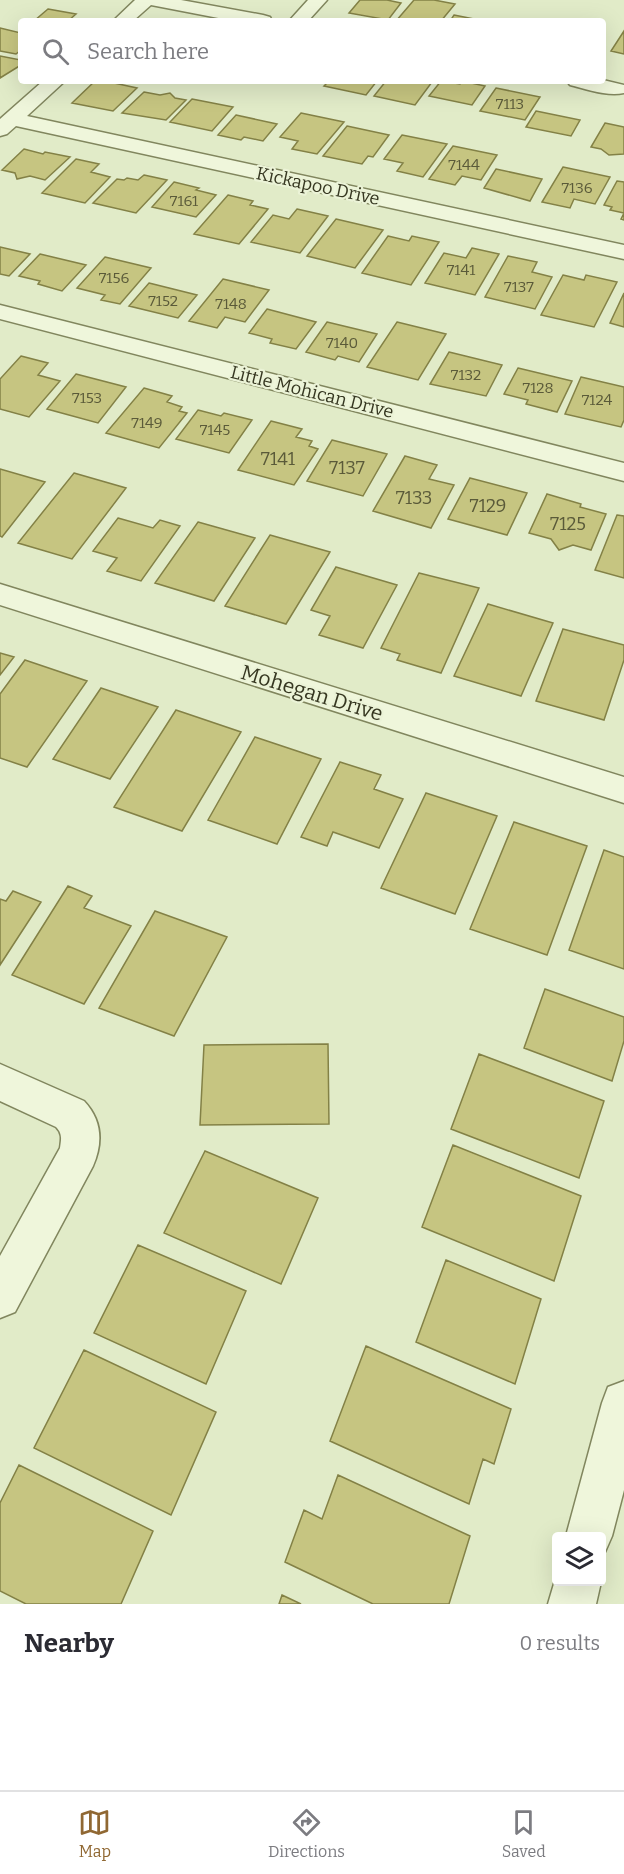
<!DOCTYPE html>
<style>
:root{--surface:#fff;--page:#f2f2f3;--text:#2b2b33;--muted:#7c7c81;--line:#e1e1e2;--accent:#906833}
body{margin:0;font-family:Bitter,serif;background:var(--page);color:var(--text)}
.controls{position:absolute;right:18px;bottom:18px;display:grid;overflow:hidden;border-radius:6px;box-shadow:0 6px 24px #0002}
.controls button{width:54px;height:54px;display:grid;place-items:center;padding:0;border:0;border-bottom:2px solid var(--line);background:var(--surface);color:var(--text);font:30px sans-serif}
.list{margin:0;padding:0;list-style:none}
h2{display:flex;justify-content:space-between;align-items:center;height:78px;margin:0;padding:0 24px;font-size:26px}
h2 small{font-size:20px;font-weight:400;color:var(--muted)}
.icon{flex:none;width:33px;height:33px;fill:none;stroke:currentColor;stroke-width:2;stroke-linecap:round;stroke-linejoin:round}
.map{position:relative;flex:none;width:624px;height:1604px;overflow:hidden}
.search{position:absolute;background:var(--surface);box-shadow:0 6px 24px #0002;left:18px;right:18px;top:18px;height:66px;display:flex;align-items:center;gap:15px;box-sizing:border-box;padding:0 21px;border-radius:6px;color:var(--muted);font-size:22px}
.sheet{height:186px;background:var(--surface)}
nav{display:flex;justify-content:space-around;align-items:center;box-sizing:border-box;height:84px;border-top:2px solid var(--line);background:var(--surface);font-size:16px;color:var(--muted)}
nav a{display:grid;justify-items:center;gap:3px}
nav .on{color:var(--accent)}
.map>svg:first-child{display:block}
.building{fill:#c6c581;stroke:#838146;stroke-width:1.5}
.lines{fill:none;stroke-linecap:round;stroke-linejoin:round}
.street-casing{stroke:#81865e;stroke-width:3}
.street{fill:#eff6db;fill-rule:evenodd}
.labels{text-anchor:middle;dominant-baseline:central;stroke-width:4.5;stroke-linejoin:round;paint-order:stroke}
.far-number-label{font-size:15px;fill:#5a5a39}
.far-street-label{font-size:18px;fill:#363721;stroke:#ebf3d7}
.number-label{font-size:18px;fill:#5a5a39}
.street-label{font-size:21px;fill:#363721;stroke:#ebf3d7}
</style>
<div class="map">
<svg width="624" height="1604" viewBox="0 0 624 1604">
<rect width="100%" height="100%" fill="#e1ebc8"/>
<!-- building -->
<path class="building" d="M360 0H387L401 3 388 20 349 13Z
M414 0H434L455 4 441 21H396Z
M48 9 76 14 68 21H34Z
M454 15 484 21H450Z
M0 28 21 33V50L16 54 0 51Z
M624 31V54L611 51Z
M0 56 21 60V65L0 78Z
M95 81H105L137 88 113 111 72 103Z
M329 81H377L366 95 324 86Z
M386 81H426L432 82 415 105 374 96Z
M441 81 460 84 462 81 485 86 472 105 429 96Z
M496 88 540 97 525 120 480 111Z
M144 92 160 95 170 93 175 98 186 100 166 120 122 113Z
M192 99 233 107 212 131 170 122Z
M536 111 580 120 571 136 526 127Z
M301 113 344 122 317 154 292 149 298 141 280 137Z
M236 115 277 124 263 141 244 137 241 140 218 135Z
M605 123 624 127V154L609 155 601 149 591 147Z
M347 126 389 135 373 157 368 156 362 164 323 156Z
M402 135 447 144 423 177 397 171 403 163 384 159Z
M453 146 497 155 481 180 462 176 455 185 429 179Z
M24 149 43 154 45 152 70 157 45 180 30 176 17 179 15 173 2 170Z
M76 159 99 164 91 172 110 177 85 203 42 193Z
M563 167 610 177 595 204 574 199 570 208 542 202Z
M496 169 542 179 530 201 484 188Z
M144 175 167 180 136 213 93 203 117 179 124 180 127 178 138 180Z
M617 181 624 182V220L621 219 624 213 610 210 612 207 604 205Z
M174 182 199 188 196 190 216 195 196 217 152 207Z
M228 195 253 201 250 205 268 209 239 244 194 234Z
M297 209 328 216 300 253 251 242 273 215 289 219Z
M336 219 383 230 355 268 307 256Z
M388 236 409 241 412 236 439 242 411 285 362 273Z
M0 247 30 254 9 276 0 274Z
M472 248 499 254 475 295 425 283 444 253 466 258Z
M40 254 86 265 62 291 38 284 40 281 19 276Z
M508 256 537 262 532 272 552 277 535 309 485 297Z
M105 257 151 268 120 304 101 300 105 295 77 288Z
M563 275 584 280 586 275 617 282 594 327 541 315Z
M223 279 269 290 245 322 225 317 217 328 189 321Z
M149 283 197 295 178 318 129 306Z
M624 293V327L610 323Z
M267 309 316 322 296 349 270 343 272 339 249 333Z
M327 322 377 334 359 362 338 356 335 360 306 352Z
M397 322 446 334 418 380 367 367Z
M449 352 502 365 486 396 430 384Z
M21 356 48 363 38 375 60 381 29 417 0 409V379Z
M518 368 572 381 557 412 526 404 528 400 504 394Z
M76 374 126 387 98 423 47 409Z
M581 377 624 387V420L621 427 565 414Z
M144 388 172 396 167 402 182 407 179 411 187 413 159 448 106 433Z
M198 410 221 416 224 413 252 420 229 453 176 439Z
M271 421 302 429 296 437 312 441 309 446 318 449 294 485 238 470Z
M332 440 387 454 363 496 307 481Z
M405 456 437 465 429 479 454 485 431 528 373 511Z
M0 469 45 482 2 537 0 536Z
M74 473 126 488 72 559 18 543Z
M470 478 527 493 507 535 448 519Z
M547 494 581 504 580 507 606 514 591 550 573 545 559 550 551 539 529 533Z
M617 515 624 516V578L595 570Z
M118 518 153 528 160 520 180 526 141 581 107 571 117 558 93 551Z
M198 522 255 538 214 601 155 583Z
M270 535 330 552 286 624 225 606Z
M336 567 397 585 363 648 319 635 330 616 311 610Z
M419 573 479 588 441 673 397 660 400 654 381 648Z
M488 604 553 623 521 696 454 676Z
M563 629 624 645V660L604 720 536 701Z
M0 653 14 657 0 675Z
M25 660 87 681 27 767 0 758V694Z
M101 688 158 707 110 779 53 759Z
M176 710 241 732 182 831 114 807Z
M255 737 321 759 277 844 208 820Z
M340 762 381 775 374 789 403 799 379 848 333 832 327 846 301 837Z
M426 793 497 816 455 914 381 888Z
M514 822 587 846 547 955 470 929Z
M604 850 624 857V969L569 950Z
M68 886 92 896 84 908 131 926 84 1004 12 975Z
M13 891 41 902 0 965V899L6 901Z
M155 911 227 937 174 1036 99 1008Z
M545 989 624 1017V1041L612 1081 524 1048Z
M328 1044 329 1124 200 1125 204 1045Z
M479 1054 604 1101 579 1178 451 1129Z
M453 1145 581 1196 554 1281 422 1227Z
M205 1151 318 1198 281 1284 164 1233Z
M138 1245 246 1291 206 1384 94 1333Z
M446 1260 541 1299 515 1384 416 1342Z
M366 1346 511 1409 494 1464 483 1459 469 1504 330 1441Z
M84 1350 216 1412 171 1515 34 1448Z
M19 1465 153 1531 121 1604H26L0 1591V1503Z
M338 1475 470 1536 449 1604H373L285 1562 304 1510 322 1519Z
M282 1595 301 1604H279Z"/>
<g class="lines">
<defs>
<path id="street" d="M135 0H181L263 15 270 17 272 21H234L151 5 133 21H113Z
M308 0H327L308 21H289Z
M603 80 624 85V93C608 97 586 89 570 85L567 81Z
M43 81H65L27 116 624 245V259L16 126 7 134 0 136V119Z
M0 305 624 463V481L0 319Z
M0 584 624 777V803L0 605Z
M0 1064 84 1101C102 1120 103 1143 93 1166L15 1312 0 1318V1256L60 1148C61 1140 63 1134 56 1127L0 1101Z
M624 1381V1490L612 1536 605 1552 602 1554V1536H566L602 1403 608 1387Z
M556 1577V1582H601L596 1604H548Z"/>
</defs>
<!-- street casing -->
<use href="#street" class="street-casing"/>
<!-- street -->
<use href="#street" class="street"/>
</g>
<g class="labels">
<!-- far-number labels -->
<g class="far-number-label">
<text x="510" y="104">7113</text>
<text x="464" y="165">7144</text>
<text x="577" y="188">7136</text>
<text x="184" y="201">7161</text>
<text x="461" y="270">7141</text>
<text x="114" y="278">7156</text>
<text x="519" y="287">7137</text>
<text x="163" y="301">7152</text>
<text x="231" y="304">7148</text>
<text x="342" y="343">7140</text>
<text x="466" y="375">7132</text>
<text x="538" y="388">7128</text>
<text x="87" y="398">7153</text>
<text x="597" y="400">7124</text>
<text x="147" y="423">7149</text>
<text x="215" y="430">7145</text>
</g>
<!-- far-street labels -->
<g class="far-street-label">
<text transform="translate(318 186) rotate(12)">Kickapoo Drive</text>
<text transform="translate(312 392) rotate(14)">Little Mohican Drive</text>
</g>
<!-- number labels -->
<g class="number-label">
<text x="278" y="459">7141</text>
<text x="347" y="468">7137</text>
<text x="414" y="498">7133</text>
<text x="488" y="506">7129</text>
<text x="568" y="524">7125</text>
</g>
<!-- street labels -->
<g class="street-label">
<text transform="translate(312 693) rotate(17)">Mohegan Drive</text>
</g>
</g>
</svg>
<div class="controls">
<button><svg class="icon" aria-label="layers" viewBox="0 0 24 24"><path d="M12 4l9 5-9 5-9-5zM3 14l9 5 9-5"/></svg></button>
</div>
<div class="search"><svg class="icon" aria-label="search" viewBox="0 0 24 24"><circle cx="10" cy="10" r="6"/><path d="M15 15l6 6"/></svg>Search here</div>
</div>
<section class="sheet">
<h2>Nearby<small>0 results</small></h2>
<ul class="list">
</ul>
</section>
<nav>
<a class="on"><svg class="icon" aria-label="map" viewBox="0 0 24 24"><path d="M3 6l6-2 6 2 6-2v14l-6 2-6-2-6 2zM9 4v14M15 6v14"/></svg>Map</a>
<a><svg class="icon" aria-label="directions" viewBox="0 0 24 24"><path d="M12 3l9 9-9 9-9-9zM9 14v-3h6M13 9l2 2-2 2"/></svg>Directions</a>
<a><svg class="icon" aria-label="saved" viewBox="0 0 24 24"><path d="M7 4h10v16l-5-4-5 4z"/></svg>Saved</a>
</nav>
